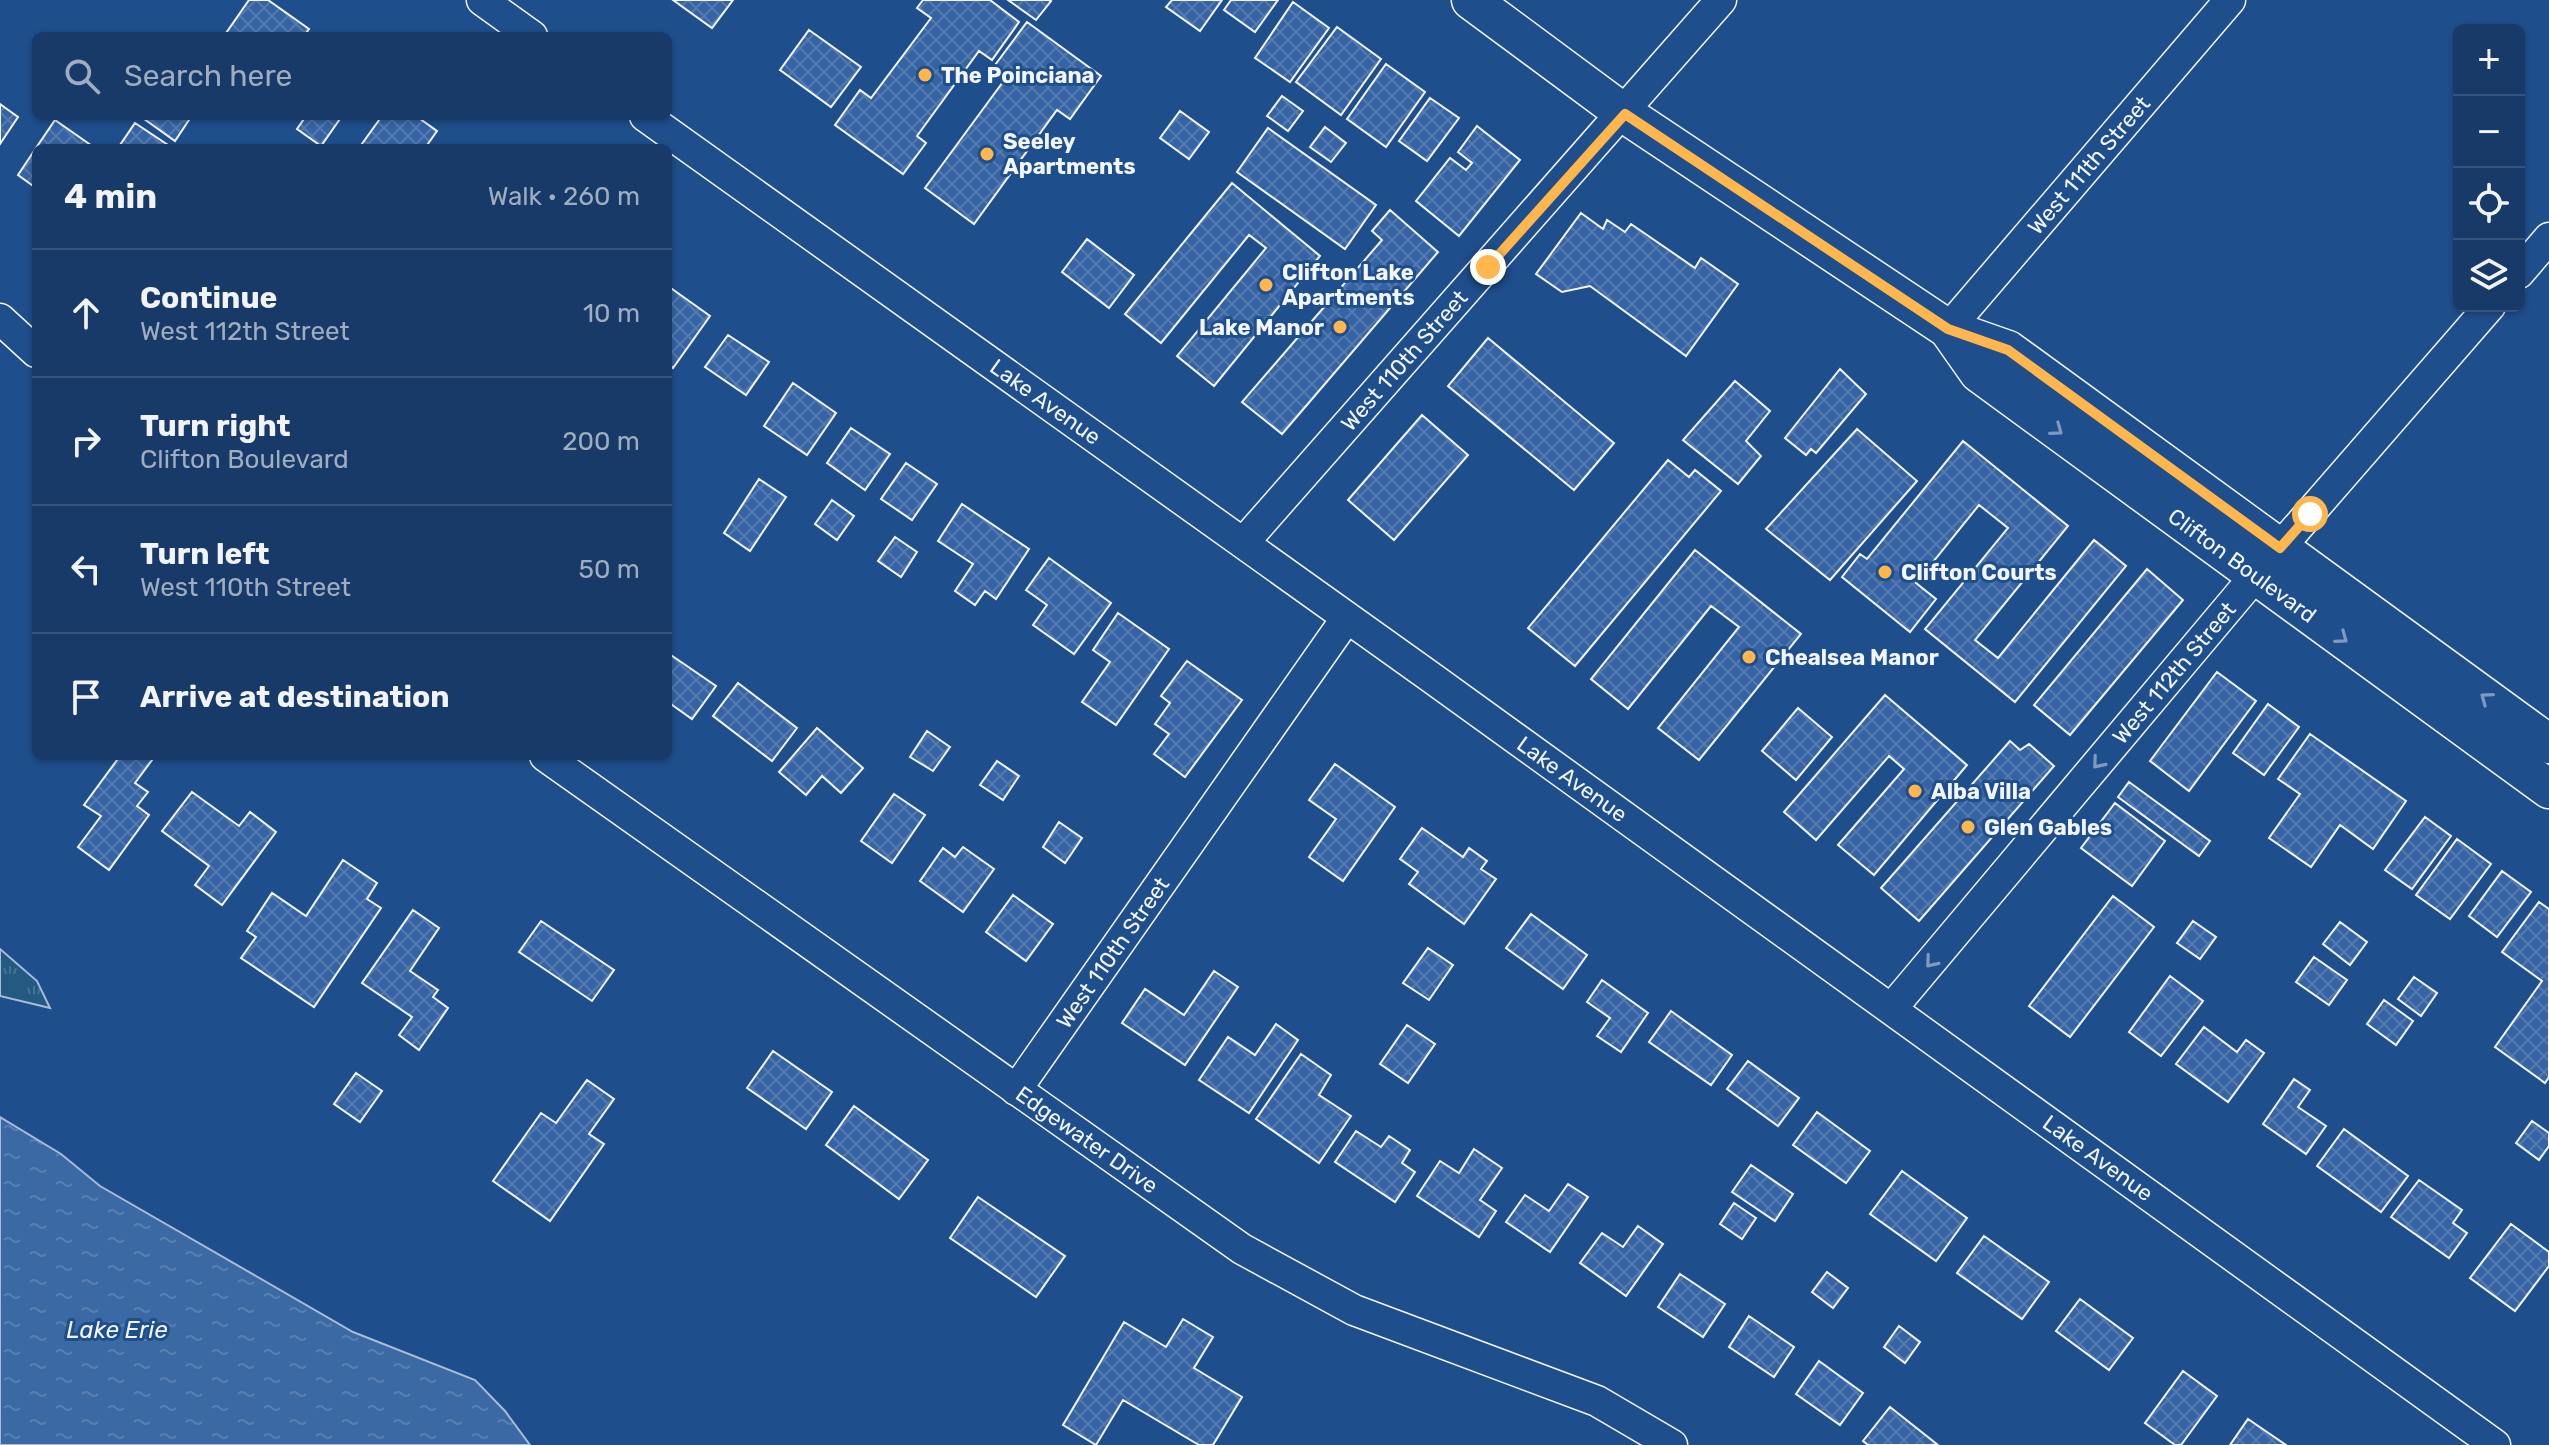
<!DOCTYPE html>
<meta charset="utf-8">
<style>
:root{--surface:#173a69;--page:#244571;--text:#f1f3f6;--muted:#9eadc0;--line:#36547d}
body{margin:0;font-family:Rubik,sans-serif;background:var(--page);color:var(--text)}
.controls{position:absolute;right:24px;top:24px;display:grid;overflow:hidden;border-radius:12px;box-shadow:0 2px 6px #0004}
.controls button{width:72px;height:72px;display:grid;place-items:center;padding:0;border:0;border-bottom:2px solid var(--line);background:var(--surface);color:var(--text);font:40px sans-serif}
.stop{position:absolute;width:24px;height:24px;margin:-18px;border:6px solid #ffb74d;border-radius:50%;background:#fff}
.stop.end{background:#ffb74d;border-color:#fff;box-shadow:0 2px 8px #0008}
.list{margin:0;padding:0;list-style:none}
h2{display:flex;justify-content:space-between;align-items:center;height:104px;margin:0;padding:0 32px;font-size:34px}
h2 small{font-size:26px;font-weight:400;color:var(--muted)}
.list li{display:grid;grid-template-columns:52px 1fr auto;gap:24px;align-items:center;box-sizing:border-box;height:128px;padding:0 32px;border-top:2px solid var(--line)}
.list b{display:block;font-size:30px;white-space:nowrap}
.list p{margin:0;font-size:26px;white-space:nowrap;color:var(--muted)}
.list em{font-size:26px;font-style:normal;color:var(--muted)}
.icon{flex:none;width:44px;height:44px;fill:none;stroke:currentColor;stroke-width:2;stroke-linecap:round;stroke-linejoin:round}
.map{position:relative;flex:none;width:2549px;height:1445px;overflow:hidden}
.search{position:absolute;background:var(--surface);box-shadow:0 2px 6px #0004;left:32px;top:32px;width:640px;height:88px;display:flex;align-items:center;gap:20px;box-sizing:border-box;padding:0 28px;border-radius:12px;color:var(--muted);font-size:30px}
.panel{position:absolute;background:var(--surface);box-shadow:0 2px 6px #0004;left:32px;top:144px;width:640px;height:616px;border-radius:12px}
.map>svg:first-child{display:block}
.grass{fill:url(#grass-tufts);stroke:#a8bbd7;stroke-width:2}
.water{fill:url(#water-ripples);stroke:#a8bbd7;stroke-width:2}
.building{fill:url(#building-cross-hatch);stroke:#f2f6ff;stroke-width:2}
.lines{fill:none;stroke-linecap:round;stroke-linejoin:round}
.minor-casing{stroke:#f2f6ff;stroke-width:33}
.major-casing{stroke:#f2f6ff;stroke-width:41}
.minor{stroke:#1f4e8c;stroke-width:30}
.major{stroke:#1f4e8c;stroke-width:38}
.oneway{stroke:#7e9ac0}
.route{stroke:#ffb74d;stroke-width:10}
.poi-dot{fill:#ffb74d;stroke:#1f4e8c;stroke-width:3}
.labels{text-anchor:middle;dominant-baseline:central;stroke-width:6;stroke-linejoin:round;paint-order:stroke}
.poi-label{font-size:22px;font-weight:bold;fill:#f2f6ff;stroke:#1f4e8c;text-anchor:start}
.street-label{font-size:22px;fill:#f2f6ff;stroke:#1f4e8c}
.water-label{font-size:24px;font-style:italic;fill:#f2f6ff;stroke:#1f4e8c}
</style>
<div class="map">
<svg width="2549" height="1445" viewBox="0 0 2549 1445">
<defs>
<pattern id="grass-tufts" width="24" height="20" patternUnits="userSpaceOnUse" patternTransform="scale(2)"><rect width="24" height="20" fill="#245a82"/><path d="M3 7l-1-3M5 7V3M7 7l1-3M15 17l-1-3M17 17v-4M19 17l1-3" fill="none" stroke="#447295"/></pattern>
<pattern id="water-ripples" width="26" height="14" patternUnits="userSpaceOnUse" patternTransform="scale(2)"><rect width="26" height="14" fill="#3b69a3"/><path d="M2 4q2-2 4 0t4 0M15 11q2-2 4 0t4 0" fill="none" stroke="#587fb1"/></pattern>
<pattern id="building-cross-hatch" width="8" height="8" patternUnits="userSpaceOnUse" patternTransform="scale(2)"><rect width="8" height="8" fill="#3563a3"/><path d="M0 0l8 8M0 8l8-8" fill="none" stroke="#537ab1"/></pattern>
</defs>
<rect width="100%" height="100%" fill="#1f4e8c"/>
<!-- grass -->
<path class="grass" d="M0 949 37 981 50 1008 0 996Z"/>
<!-- water -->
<path class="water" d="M0 1117 61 1154 100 1186 353 1332 475 1380 505 1411 530 1445H0Z"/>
<!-- building -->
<path class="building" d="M249 0H268L309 29 304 36H224Z
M673 0H733L712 28Z
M923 0H990L1019 22 992 60 979 51 917 136 926 143 903 174 835 125 860 90 871 98 931 18 917 8Z
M1008 0H1049L1051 1 1036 20Z
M1172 0H1222L1200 31 1166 7Z
M1231 0H1278L1255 32 1224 10Z
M1293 2 1329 28 1290 82 1255 58Z
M1027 22 1101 76 1070 119 1057 110 974 224 925 188 1008 75 995 65Z
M1337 27 1381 59 1341 115 1296 82Z
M809 30 861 67 831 107 780 70Z
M1386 64 1425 92 1386 147 1347 119Z
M1282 96 1303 111 1288 131 1267 116Z
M1430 98 1459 118 1427 161 1399 141Z
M0 104 18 117 0 144Z
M1180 111 1209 132 1189 159 1160 138Z
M140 116H189L191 117 175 141Z
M306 116H342L321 146 297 129Z
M382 116H416L437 131 425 148H359Z
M55 120 95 148H36Z
M135 123 168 145 166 148H118Z
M1477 126 1520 160 1459 236 1416 201 1450 158 1466 170 1472 163 1458 152Z
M1325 127 1346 143 1331 162 1310 147Z
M1268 128 1376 205 1345 249 1237 172Z
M36 148V188L18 175Z
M1232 183 1320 256 1214 386 1177 356 1266 248 1249 235 1161 343 1125 314Z
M1390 210 1438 252 1282 434 1242 402 1382 240 1372 231Z
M1581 213 1603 229 1607 220 1625 232 1631 224 1695 268 1701 258 1738 284 1686 356 1590 286 1562 292 1536 274Z
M1087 239 1134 275 1109 308 1062 272Z
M668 286 710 316 673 368 668 364Z
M728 335 769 362 746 395 705 367Z
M1488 338 1614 443 1574 490 1448 386Z
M1840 369 1866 394 1816 453 1811 449 1806 455 1785 438Z
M1735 381 1770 411 1746 441 1761 456 1738 484 1683 440Z
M793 383 836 413 807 455 764 426Z
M1422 415 1468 455 1394 540 1348 500Z
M851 428 890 454 865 490 827 463Z
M1857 429 1917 481 1830 580 1766 529Z
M1963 441 2068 526 1975 640 1998 658 2094 540 2126 566 2015 702 1925 629 2008 528 1979 505 1916 583 1936 599 1910 632 1842 577 1860 554 1867 559Z
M1668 460 1689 477 1695 470 1721 491 1575 666 1528 628Z
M906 463 937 484 912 520 881 499Z
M759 479 786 497 750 551 724 533Z
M832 500 854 516 837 540 815 524Z
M962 504 1029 549 996 599 985 591 975 605 955 591 973 564 938 541Z
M895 537 917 552 901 577 878 561Z
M1695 550 1801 634 1699 760 1658 728 1739 627 1711 606 1628 709 1591 679Z
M1049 558 1111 603 1074 654 1033 625 1047 605 1026 590Z
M2147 569 2183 600 2070 735 2034 705Z
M1118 613 1169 649 1116 725 1082 702 1110 662 1093 650Z
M668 653 716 686 692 719 668 702Z
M1187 661 1242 700 1185 777 1154 754 1169 734 1155 724 1170 703 1161 696Z
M2217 672 2256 701 2189 791 2150 761Z
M738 683 797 728 772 761 713 716Z
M1885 695 1967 765 1874 875 1838 845 1904 769 1889 756 1816 840 1784 812Z
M2268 704 2299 727 2264 775 2233 753Z
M1798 708 1832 737 1796 780 1762 751Z
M817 728 863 768 841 793 822 776 806 795 779 772Z
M927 731 950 747 933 771 910 757Z
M2310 734 2406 801 2373 849 2340 825 2311 867 2269 838 2300 794 2278 779Z
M2010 741 2020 750 2029 744 2054 766 1919 921 1881 888Z
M120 756H155L135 783 148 792 137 806 149 815 109 870 78 847 101 816 84 805Z
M997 761 1019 776 1003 800 980 785Z
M1335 764 1395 807 1343 881 1309 857 1336 819 1309 800Z
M2129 782 2210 841 2199 856 2118 797Z
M192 792 239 826 250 812 276 832 222 905 195 885 209 866 162 831Z
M894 794 925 815 892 863 861 841Z
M2115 803 2165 841 2132 886 2081 848Z
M2425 817 2451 836 2412 889 2385 870Z
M1059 822 1082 838 1065 863 1043 847Z
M1422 828 1463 857 1469 848 1487 861 1481 869 1496 879 1464 924 1409 884 1418 872 1400 859Z
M2457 839 2491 864 2450 919 2416 895Z
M963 847 994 869 963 912 920 881 943 848 955 857Z
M343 860 377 883 367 899 381 908 314 1007 241 958 256 937 247 931 272 893 306 916Z
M2502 871 2531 892 2497 937 2469 916Z
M1013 895 1053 924 1026 961 986 932Z
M2113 896 2154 927 2070 1037 2029 1006Z
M2539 902 2549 909V1077L2545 1083 2495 1047 2542 981 2502 952Z
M413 910 439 928 410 971 438 990 433 997 448 1008 419 1050 399 1035 412 1017 362 983Z
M1531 914 1587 955 1563 989 1506 948Z
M541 921 614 970 592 1001 519 952Z
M2193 921 2216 937 2200 959 2177 943Z
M2340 922 2367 942 2350 965 2323 944Z
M1428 948 1453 965 1429 1000 1403 983Z
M2314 957 2347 980 2329 1005 2296 982Z
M1214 971 1238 987 1185 1065 1122 1023 1145 989 1184 1015Z
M2170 976 2203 1001 2161 1056 2129 1032Z
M2414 977 2437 993 2421 1016 2398 999Z
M1602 980 1648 1013 1621 1052 1597 1036 1610 1018 1587 1002Z
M2384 1000 2413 1021 2396 1045 2367 1024Z
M1671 1011 1732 1055 1711 1085 1649 1042Z
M1276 1024 1298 1040 1249 1113 1199 1080 1228 1037 1255 1055Z
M1407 1025 1435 1044 1408 1083 1380 1064Z
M2204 1027 2237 1052 2246 1040 2264 1053 2228 1102 2176 1064Z
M773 1051 832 1092 806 1129 747 1088Z
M1301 1054 1331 1075 1319 1095 1351 1116 1319 1163 1256 1119Z
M1748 1061 1799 1098 1778 1126 1727 1089Z
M356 1073 382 1091 360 1122 334 1104Z
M2294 1079 2310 1090 2298 1107 2326 1126 2306 1154 2263 1124Z
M587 1080 614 1099 589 1134 604 1144 550 1221 493 1181 541 1113 556 1123Z
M854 1106 928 1160 899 1199 826 1145Z
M1817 1112 1870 1151 1846 1183 1793 1145Z
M2532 1121 2549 1133V1146L2539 1160 2516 1143Z
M2344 1129 2408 1176 2381 1212 2317 1166Z
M1356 1131 1381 1147 1389 1136 1410 1150 1402 1163 1415 1172 1395 1202 1335 1162Z
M1474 1149 1502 1168 1480 1200 1496 1211 1479 1237 1417 1196 1440 1161 1459 1173Z
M1751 1165 1793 1194 1775 1221 1732 1192Z
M1902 1171 1967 1218 1936 1261 1870 1214Z
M2419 1180 2462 1210 2453 1223 2467 1233 2449 1258 2391 1217Z
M1568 1184 1588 1197 1550 1252 1506 1222 1525 1195 1549 1211Z
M978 1197 1065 1256 1036 1297 950 1238Z
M1734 1203 1756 1218 1742 1239 1720 1224Z
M2511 1224 2549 1252V1266L2515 1311 2470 1278Z
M1638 1226 1663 1244 1626 1296 1580 1263 1602 1233 1623 1247Z
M1984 1236 2049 1282 2022 1319 1957 1273Z
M1827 1272 1848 1288 1833 1308 1812 1292Z
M1680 1274 1725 1304 1703 1337 1658 1307Z
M2080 1299 2133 1338 2109 1370 2056 1331Z
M1749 1316 1794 1347 1774 1377 1729 1347Z
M1183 1319 1213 1337 1194 1368 1242 1397 1213 1445H1199L1123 1400 1096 1445 1063 1425 1124 1322 1166 1347Z
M1899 1326 1920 1342 1905 1363 1884 1347Z
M1819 1361 1863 1393 1840 1425 1796 1394Z
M2183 1371 2217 1396 2181 1445H2175L2145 1423Z
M1890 1407 1938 1445H1868L1863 1441Z
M2248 1419 2286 1445H2230Z"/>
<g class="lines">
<defs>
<g id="minor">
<path d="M482 0 532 36"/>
<path id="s1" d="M645 116C1264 556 1880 999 2495 1445"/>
<path d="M2519 273 2549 238"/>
<path d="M0 319 36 352"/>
<path id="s2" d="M1948 329 2230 0"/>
<path id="s3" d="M1244 542 1721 0"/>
<path id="s4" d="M545 756 1242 1249 1354 1310 1597 1401 1672 1445"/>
<path id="s5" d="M1892 1008 2256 575 2490 306"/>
<path id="s6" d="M1016 1090 1346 619"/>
</g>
<g id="major">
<path d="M1471 0 1625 114 1948 329 2008 350 2549 744"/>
<path id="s7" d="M1948 329 1979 373 2549 789"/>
</g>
</defs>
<!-- minor casing -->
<use href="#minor" class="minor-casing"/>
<!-- major casing -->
<use href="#major" class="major-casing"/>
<!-- minor -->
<use href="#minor" class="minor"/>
<!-- major -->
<use href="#major" class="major"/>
</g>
<!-- one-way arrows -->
<defs><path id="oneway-chevron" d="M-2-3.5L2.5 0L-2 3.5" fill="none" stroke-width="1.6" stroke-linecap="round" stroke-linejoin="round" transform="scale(2)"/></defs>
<g class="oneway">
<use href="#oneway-chevron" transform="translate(2057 430) rotate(36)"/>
<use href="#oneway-chevron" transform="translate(2342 638) rotate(36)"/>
<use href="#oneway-chevron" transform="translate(2486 698) rotate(-144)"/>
<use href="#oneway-chevron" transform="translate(2098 763) rotate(130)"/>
<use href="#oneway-chevron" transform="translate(1931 962) rotate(130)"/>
</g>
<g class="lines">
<!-- route -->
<path class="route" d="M1488 267 1625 114 1948 329 2008 350 2280 548 2310 514"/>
</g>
<!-- markers -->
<g class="poi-dot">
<circle cx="925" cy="75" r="8"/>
<circle cx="987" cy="154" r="8"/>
<circle cx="1266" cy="285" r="8"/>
<circle cx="1340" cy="327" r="8"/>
<circle cx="1885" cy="572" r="8"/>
<circle cx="1749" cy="657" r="8"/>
<circle cx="1915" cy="791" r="8"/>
<circle cx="1968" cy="827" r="8"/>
</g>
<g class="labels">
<!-- poi labels -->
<g class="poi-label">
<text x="941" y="75">The Poinciana</text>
<text x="1003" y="141">Seeley<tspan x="1003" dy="25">Apartments</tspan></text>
<text x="1282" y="272">Clifton Lake<tspan x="1282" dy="25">Apartments</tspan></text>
<text x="1324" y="327" text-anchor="end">Lake Manor</text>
<text x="1901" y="572">Clifton Courts</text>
<text x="1765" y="657">Chealsea Manor</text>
<text x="1931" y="791">Alba Villa</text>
<text x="1984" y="827">Glen Gables</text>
</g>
<!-- street labels -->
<g class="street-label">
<text stroke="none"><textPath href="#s2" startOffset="216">West 111th Street</textPath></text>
<text stroke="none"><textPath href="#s3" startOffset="242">West 110th Street</textPath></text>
<text stroke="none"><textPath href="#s1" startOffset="492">Lake Avenue</textPath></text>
<text stroke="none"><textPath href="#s7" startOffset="380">Clifton Boulevard</textPath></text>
<text stroke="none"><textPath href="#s5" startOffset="438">West 112th Street</textPath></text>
<text stroke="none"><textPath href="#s1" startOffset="1140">Lake Avenue</textPath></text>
<text stroke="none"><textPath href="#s6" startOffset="168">West 110th Street</textPath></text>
<text stroke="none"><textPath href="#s4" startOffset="664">Edgewater Drive</textPath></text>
<text stroke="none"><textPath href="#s1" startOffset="1788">Lake Avenue</textPath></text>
</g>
<!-- water labels -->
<g class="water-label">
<text x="117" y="1330">Lake Erie</text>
</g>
</g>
</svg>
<div class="controls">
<button>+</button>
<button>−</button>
<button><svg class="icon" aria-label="locate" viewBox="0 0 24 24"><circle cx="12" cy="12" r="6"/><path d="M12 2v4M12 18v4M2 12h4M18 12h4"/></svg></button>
<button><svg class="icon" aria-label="layers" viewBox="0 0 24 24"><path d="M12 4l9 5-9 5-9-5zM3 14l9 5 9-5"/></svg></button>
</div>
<div class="stop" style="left:2310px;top:514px"></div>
<div class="stop end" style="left:1488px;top:267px"></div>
<div class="search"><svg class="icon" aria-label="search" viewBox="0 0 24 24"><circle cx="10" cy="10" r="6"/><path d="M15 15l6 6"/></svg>Search here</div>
<section class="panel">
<h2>4 min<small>Walk · 260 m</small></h2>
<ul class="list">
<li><svg class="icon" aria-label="ahead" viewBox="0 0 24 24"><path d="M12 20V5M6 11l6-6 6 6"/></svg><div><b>Continue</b><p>West 112th Street</p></div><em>10 m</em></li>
<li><svg class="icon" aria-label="right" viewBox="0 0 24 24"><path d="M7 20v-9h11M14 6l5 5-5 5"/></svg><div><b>Turn right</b><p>Clifton Boulevard</p></div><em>200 m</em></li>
<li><svg class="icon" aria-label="left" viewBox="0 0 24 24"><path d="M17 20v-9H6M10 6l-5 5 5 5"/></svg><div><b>Turn left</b><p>West 110th Street</p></div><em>50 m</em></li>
<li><svg class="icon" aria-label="arrive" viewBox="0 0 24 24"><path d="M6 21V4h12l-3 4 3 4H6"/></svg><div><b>Arrive at destination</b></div></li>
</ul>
</section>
</div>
